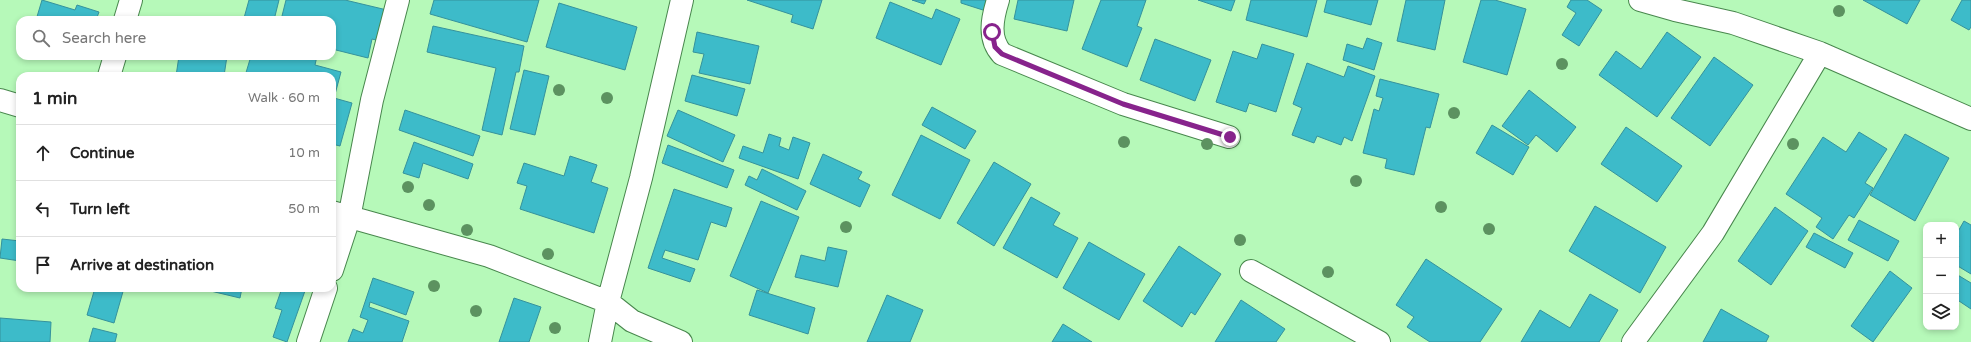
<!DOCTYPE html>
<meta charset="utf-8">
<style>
:root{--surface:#fff;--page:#f6f6f6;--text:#222;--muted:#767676;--line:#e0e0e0}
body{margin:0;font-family:"Varela Round",sans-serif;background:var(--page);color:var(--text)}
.controls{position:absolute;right:12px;bottom:12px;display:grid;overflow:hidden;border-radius:8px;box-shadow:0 2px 6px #0003}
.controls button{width:36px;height:36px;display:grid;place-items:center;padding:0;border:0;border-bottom:1px solid var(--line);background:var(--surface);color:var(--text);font:20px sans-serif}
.stop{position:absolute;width:12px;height:12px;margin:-9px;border:3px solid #87238c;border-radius:50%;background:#fff}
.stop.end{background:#87238c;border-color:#fff;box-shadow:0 1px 4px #0008}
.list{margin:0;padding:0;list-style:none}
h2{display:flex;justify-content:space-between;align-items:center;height:52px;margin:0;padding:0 16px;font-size:17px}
h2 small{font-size:13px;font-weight:400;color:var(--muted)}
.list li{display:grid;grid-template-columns:26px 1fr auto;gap:12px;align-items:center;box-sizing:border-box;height:56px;padding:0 16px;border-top:1px solid var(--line)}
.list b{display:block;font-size:15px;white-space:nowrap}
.list em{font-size:13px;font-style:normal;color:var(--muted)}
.icon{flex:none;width:22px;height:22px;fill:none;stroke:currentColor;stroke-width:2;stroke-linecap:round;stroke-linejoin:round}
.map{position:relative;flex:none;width:1971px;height:342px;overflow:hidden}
.search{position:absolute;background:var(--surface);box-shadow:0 2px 6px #0003;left:16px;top:16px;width:320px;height:44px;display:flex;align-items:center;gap:10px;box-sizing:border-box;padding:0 14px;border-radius:12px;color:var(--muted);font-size:15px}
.panel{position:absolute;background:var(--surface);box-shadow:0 2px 6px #0003;left:16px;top:72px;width:320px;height:220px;border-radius:12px}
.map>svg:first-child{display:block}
.building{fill:#3dbbc9;stroke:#35929c}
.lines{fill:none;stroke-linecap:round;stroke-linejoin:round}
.street-casing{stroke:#48874d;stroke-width:24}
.street{stroke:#fff;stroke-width:22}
.tree{fill:#5c9260}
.route{stroke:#87238c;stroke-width:5}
</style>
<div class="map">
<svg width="1971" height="342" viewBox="0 0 1971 342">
<rect width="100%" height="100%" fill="#b6f9b9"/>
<!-- building -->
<path class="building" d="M42 0 75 10 77 5 99 12 96 20H36Z
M249 0H279L274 20H254L244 18Z
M286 0H345L387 10 380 41 372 39 368 58 332 49V20H281Z
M434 0H539L527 42 430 14Z
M747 0H822L813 29 791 22 793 15Z
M912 0H926L924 4Z
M961 0H990L986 11 961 3Z
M1018 0H1074L1067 31 1014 19Z
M1101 0H1146L1137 26 1142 28 1127 67 1082 49Z
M1198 0H1235L1231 11Z
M1251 0H1317L1307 37 1246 20Z
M1327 0H1378L1371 25 1324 12Z
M1406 0H1445L1435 50 1397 41Z
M1481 0H1495L1526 9 1507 75 1463 62Z
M1571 0H1587L1602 10 1579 46 1562 35 1576 13 1567 7Z
M1863 0H1920L1907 24Z
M1962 0H1971V27L1969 30 1951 20Z
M890 2 932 19 936 9 960 19 941 65 876 38Z
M559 3 637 27 625 70 546 47Z
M433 26 524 46 519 72H516L502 135 482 130 496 68 427 52Z
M697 32 759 46 750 84 699 73 704 54 693 52Z
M1667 32 1701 57 1657 117 1599 75 1616 51 1641 69Z
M1367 38 1382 43 1374 70 1343 60 1347 44 1363 49Z
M1155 39 1211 60 1195 101 1140 80Z
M1262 44 1294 54 1276 112 1249 103 1246 112 1216 102 1233 51 1257 59Z
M179 56H227L224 76H176Z
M251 56H317L315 65 341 72 334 98 352 103 340 146 332 144V76H245Z
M1714 57 1753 85 1710 146 1671 118Z
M1307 63 1344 77 1348 66 1375 76 1352 141 1344 137 1341 145 1317 136 1314 143 1292 135 1302 108 1293 104Z
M524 70 549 76 535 135 510 129Z
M692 75 745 89 737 116 685 101Z
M1380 79 1439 94 1430 128 1426 127 1414 175 1385 168 1387 159 1363 153 1374 109 1379 111 1383 98 1376 96Z
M1529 90 1576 127 1557 152 1536 135 1528 145 1502 126Z
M932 107 976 131 965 149 922 125Z
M405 110 480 136 473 156 399 130Z
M678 110 735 135 723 162 667 136Z
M1492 125 1529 147 1513 175 1476 153Z
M1626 127 1682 166 1657 202 1601 164Z
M1859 132 1887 149 1865 183 1873 188 1854 218 1849 215 1833 239 1816 227 1822 218 1786 194 1823 137 1846 152Z
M769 134 781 138 779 146 789 150 793 137 810 143 798 179 739 158 743 146 763 153Z
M1905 134 1949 158 1915 221 1870 195Z
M921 135 970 160 940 219 892 195Z
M414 142 473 164 468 179 423 163 419 178 403 173Z
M668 145 734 170 727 188 662 163Z
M823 154 862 172 858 179 870 185 860 207 810 184Z
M570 156 597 165 591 182 608 188 594 233 520 209 527 186 517 183 524 163 564 176Z
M994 162 1031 184 994 246 957 223Z
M762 169 806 191 797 210 745 185 749 176 757 180Z
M674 189 732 208 726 227 711 222 698 260 665 250 662 258 695 269 690 282 648 268Z
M1031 197 1060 213 1053 225 1078 238 1057 278 1003 248Z
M761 201 799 217 768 293 730 276Z
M1595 206 1666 247 1640 293 1569 251Z
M1775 207 1808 231 1771 285 1738 261Z
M1859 220 1899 241 1888 261 1848 240Z
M1964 221 1971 225V274L1956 265V251L1959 246 1956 245V235Z
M1814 233 1853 253 1845 268 1806 247Z
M2 239 20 241V261L0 258Z
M1089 242 1145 274 1119 320 1063 288Z
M1179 246 1221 274 1195 315 1191 312 1182 327 1143 301Z
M828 247 847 251 838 287 795 277 801 255 825 261Z
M1426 259 1502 309 1480 342H1430L1407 327 1414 317 1396 305Z
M1890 271 1912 288 1873 342 1851 326Z
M1956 274 1971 283V309L1956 299Z
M373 278 414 292 406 315 370 302 369 307 409 321 402 342H348L353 329 363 333 368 320 360 317Z
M95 288H124L114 323 87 315Z
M198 288H242L240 298Z
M282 288H306L287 342 273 337 282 310 275 308Z
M757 290 815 308 808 334 749 315Z
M1590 294 1618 310 1599 342H1521L1540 310 1570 328Z
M887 295 923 310 910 342H867Z
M514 298 541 307 529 342H499Z
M1241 300 1285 329 1276 342H1215Z
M1721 309 1769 336 1766 342H1703Z
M0 318 51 322 50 342H0Z
M1063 324 1092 342H1052Z
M93 328 117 334 115 342H89Z"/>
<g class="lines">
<defs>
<path id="street" d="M998 0C992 19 988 39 1002 54L1123 104 1229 137
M1640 0 1675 10 1733 23 1820 53 1971 119
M125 20 131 0
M109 76 115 56
M0 100 20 106
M332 212 489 256 608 302 632 321 681 342
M332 270 349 218 372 100 398 0
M1251 271 1379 342
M308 342 326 288
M600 342 608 302 641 178 682 0
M1633 342 1713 233 1820 53"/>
</defs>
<!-- street casing -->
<use href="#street" class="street-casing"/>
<!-- street -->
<use href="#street" class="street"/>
</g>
<!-- trees -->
<g class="tree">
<circle cx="1839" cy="11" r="6"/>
<circle cx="1562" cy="64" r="6"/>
<circle cx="559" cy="90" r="6"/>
<circle cx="607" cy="98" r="6"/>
<circle cx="1454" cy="113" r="6"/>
<circle cx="1124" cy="142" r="6"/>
<circle cx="1207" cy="144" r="6"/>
<circle cx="1793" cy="144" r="6"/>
<circle cx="1356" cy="181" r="6"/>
<circle cx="408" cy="187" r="6"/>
<circle cx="429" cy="205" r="6"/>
<circle cx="1441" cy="207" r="6"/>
<circle cx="846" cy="227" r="6"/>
<circle cx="1489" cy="229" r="6"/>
<circle cx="467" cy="230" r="6"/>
<circle cx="1240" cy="240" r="6"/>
<circle cx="548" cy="254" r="6"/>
<circle cx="1328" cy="272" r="6"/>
<circle cx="434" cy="286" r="6"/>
<circle cx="476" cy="311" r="6"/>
<circle cx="555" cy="328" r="6"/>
</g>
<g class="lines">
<!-- route -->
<path class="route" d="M992 32 995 47 1002 54 1123 104 1230 137"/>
</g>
</svg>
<div class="controls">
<button>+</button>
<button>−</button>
<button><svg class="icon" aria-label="layers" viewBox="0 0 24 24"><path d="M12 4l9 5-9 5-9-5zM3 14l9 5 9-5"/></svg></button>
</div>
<div class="stop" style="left:992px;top:32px"></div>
<div class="stop end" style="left:1230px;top:137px"></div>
<div class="search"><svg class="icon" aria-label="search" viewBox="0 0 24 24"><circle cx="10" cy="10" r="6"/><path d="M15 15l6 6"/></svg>Search here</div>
<section class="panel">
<h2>1 min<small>Walk · 60 m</small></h2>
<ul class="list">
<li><svg class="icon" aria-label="ahead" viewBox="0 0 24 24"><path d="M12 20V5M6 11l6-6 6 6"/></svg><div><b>Continue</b></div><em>10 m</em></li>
<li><svg class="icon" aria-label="left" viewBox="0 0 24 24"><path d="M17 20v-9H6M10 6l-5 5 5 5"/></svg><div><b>Turn left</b></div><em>50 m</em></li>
<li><svg class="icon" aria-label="arrive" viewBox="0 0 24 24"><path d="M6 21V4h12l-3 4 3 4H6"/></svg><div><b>Arrive at destination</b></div></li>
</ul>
</section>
</div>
